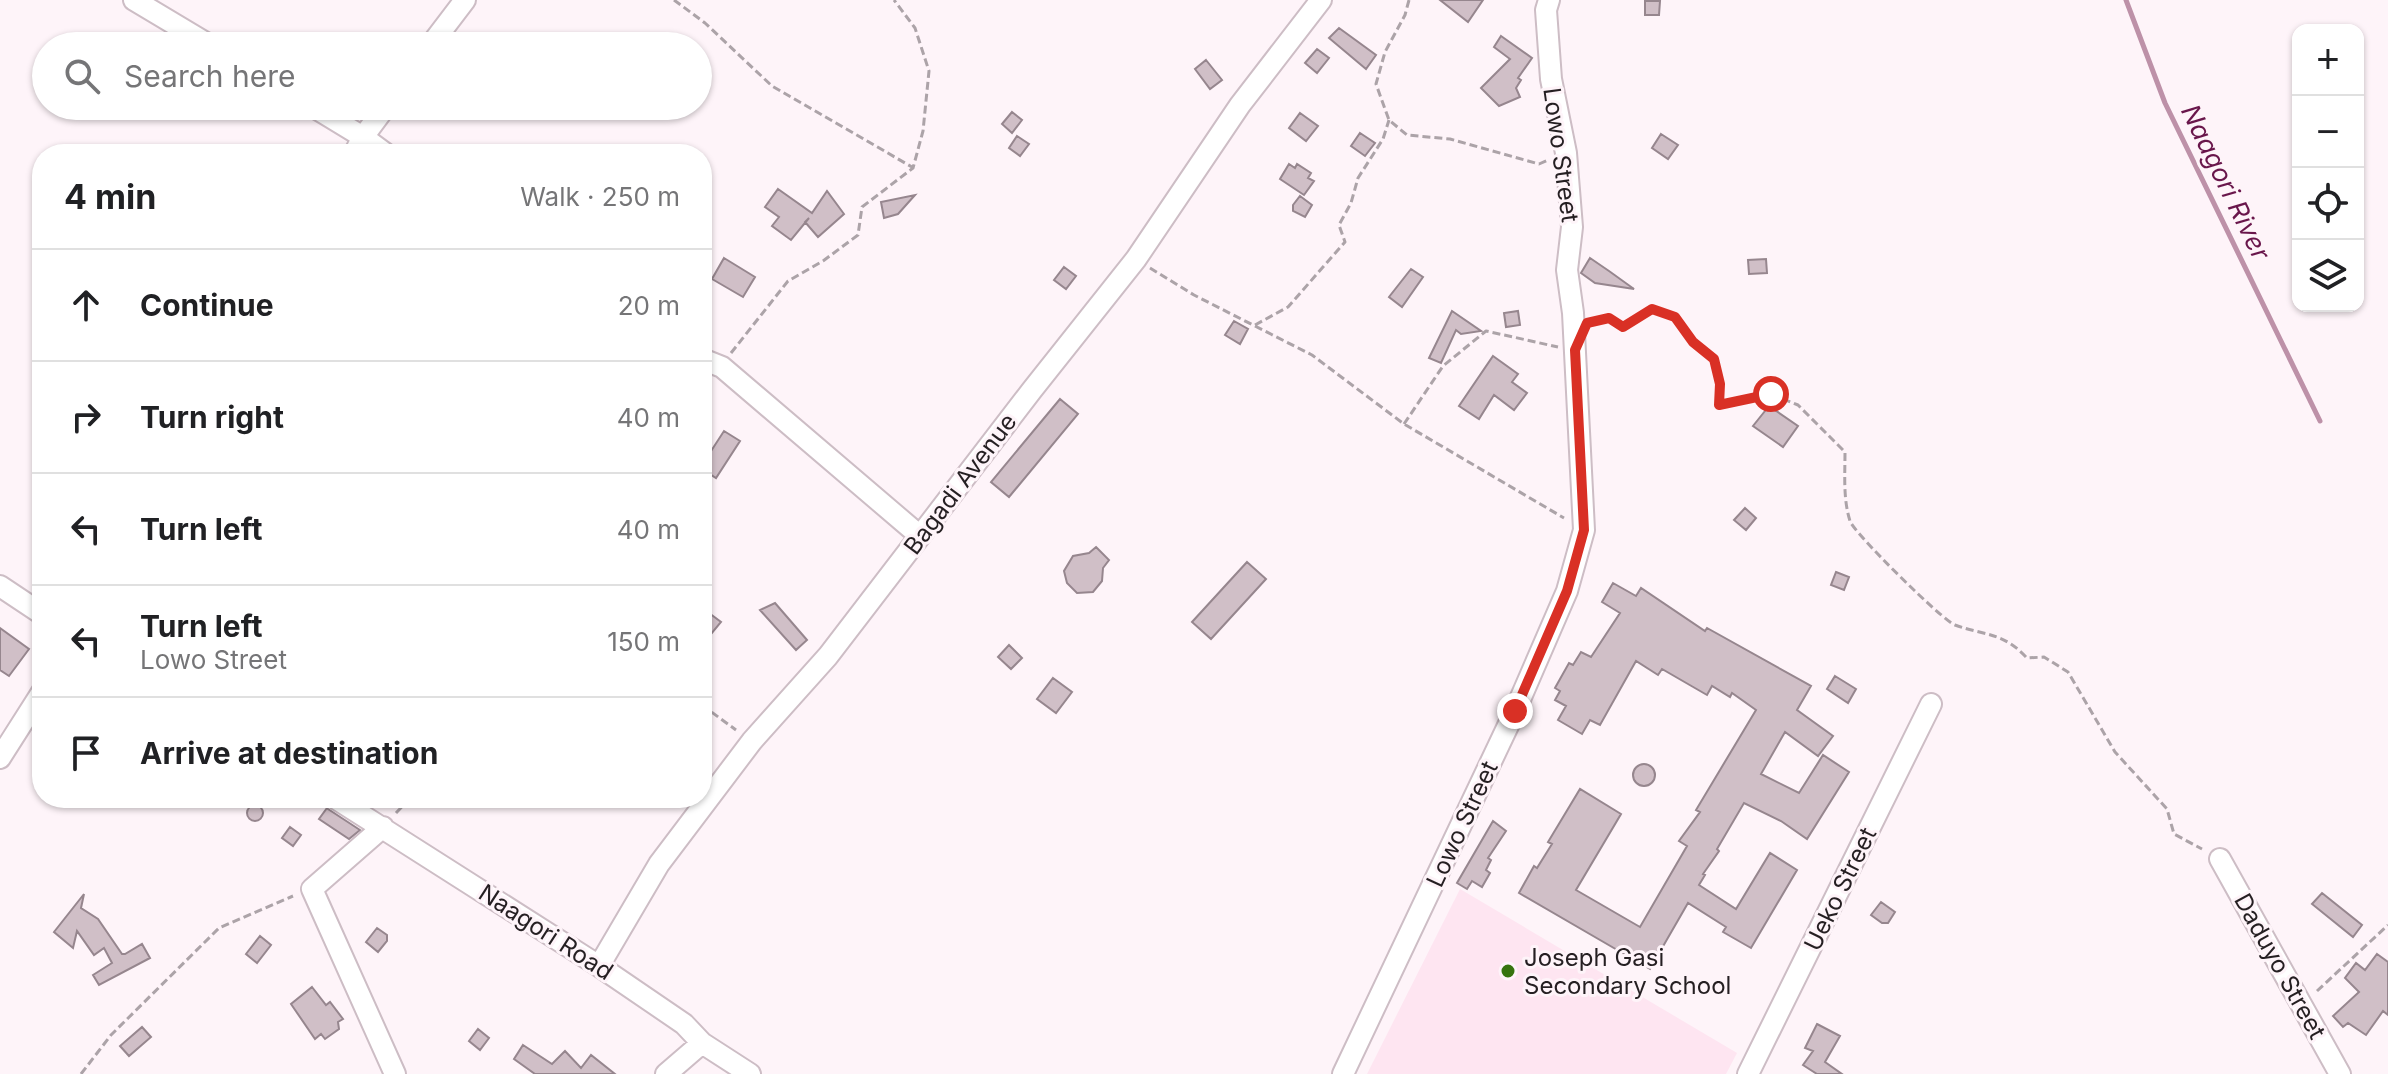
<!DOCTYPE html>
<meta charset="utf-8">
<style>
:root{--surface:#fff;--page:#f2f2f2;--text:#202124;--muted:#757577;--line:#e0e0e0}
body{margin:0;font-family:Inter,sans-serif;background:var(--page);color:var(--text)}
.controls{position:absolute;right:24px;top:24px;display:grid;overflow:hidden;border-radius:16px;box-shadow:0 2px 6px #0004}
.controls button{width:72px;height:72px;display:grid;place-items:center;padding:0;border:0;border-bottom:2px solid var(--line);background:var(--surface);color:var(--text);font:40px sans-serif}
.stop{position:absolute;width:24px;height:24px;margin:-18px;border:6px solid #d93025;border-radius:50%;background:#fff}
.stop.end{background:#d93025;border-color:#fff;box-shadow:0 2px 8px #0008}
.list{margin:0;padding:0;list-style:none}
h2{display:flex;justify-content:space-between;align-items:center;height:104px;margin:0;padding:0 32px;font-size:34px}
h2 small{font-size:26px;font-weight:400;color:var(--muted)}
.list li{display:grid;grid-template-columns:52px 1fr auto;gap:24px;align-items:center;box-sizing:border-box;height:112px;padding:0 32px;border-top:2px solid var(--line)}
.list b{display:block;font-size:30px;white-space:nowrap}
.list p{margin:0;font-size:26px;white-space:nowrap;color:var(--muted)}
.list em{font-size:26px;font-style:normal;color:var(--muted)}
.icon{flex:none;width:44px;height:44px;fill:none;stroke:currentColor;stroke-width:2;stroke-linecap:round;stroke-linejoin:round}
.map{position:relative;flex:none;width:2388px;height:1074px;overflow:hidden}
.search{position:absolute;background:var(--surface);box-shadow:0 2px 6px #0004;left:32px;top:32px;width:680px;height:88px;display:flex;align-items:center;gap:20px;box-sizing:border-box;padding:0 28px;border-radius:44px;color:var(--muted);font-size:30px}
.panel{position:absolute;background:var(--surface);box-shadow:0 2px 6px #0004;left:32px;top:144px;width:680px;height:664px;border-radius:32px}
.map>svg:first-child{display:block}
.built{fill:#fee5f1}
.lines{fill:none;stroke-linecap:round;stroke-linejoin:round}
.stream{stroke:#bd91a8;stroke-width:5}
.building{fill:#d0bfc7;stroke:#96868e;stroke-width:2}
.minor-casing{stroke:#cdbdc5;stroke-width:24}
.path{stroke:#aca3a8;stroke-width:3;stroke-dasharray:8 4;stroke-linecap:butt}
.minor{stroke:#fff;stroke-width:20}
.route{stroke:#d93025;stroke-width:10}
.poi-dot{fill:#36740e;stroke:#fef4f9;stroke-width:3}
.labels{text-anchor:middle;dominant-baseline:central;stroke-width:6;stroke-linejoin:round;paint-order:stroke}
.street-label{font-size:24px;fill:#251f22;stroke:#fef4f9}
.poi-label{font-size:24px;fill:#251f22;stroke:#fef4f9;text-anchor:start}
.water-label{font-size:26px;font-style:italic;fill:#69164b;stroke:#fef4f9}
</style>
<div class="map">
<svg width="2388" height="1074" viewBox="0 0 2388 1074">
<rect width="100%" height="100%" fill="#fef4f9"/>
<!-- built -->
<path class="built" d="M1460 889 1737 1053 1726 1074H1367Z"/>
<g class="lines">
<!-- stream -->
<path class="stream" d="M2126 0 2165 103 2320 421"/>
</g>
<!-- building -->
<path class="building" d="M1440 0H1483L1468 22Z
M1645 1H1660L1659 15H1645Z
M1339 28 1376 55 1366 69 1329 38Z
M1501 36 1532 58 1518 78 1521 80 1516 88 1520 97 1499 106 1481 88 1510 59 1494 47Z
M1317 49 1329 58 1317 73 1305 63Z
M1206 60 1222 80 1210 89 1195 69Z
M1012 112 1022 120 1012 133 1002 124Z
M1300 113 1318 126 1306 141 1289 128Z
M1360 133 1375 143 1365 156 1351 146Z
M1661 134 1678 145 1668 159 1652 148Z
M1017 136 1029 144 1020 156 1009 148Z
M1289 164 1295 168 1297 164 1311 173 1308 178 1314 181 1304 195 1280 179Z
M778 189 812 213 827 191 844 214 818 237 805 222 809 218 791 240 772 226 779 217 765 207Z
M915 195 898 214 884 218 881 202Z
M1300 196 1312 205 1305 217 1293 211V205Z
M724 258 755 277 743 297 712 279Z
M1590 258 1609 271 1634 289 1595 283 1581 273Z
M1766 259 1767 273 1749 274 1748 260Z
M1064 267 1076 276 1066 289 1054 280Z
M1411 269 1423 277 1402 307 1389 297Z
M1452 311 1481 331 1461 334 1456 330 1441 363 1429 358Z
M1518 311 1520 325 1506 327 1504 313Z
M1234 321 1248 329 1240 344 1225 335Z
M1493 356 1518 374 1512 382 1527 393 1514 410 1494 395 1479 419 1459 406Z
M1060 399 1078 414 1009 497 991 482Z
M1769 406 1798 426 1783 447 1753 426Z
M724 431 740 441 716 478 702 469V465Z
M1745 508 1756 518 1746 530 1734 520Z
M1096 547 1109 560 1103 568 1102 581 1093 592 1077 593 1067 583 1064 571 1073 556 1089 553Z
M1247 562 1266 579 1211 639 1192 622Z
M1836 572 1849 577 1844 590 1831 585Z
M1613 583 1636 596 1641 588 1705 631 1707 628 1811 686 1797 710 1833 736 1818 756 1785 732 1761 774 1799 793 1823 755 1849 772 1807 839 1781 821 1744 803 1717 849 1719 851 1703 874 1705 875 1699 885 1736 909 1770 853 1797 870 1751 948 1723 932 1726 927 1688 903 1650 969 1519 893 1534 866 1537 868 1552 844 1548 842 1580 789 1621 814 1576 890 1640 927 1687 846 1679 841 1700 812 1696 810 1756 710 1732 693 1730 697 1712 686 1707 695 1662 669 1658 675 1636 661 1600 725 1590 720 1582 734 1558 720 1566 706 1555 700 1560 691 1555 688 1569 663 1573 665 1581 652 1591 657 1620 613 1602 602Z
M775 603 807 640 796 650 760 610Z
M709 613 721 622 702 645V622Z
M0 628 29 649 9 676 0 670Z
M1009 645 1022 658 1011 669 998 657Z
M1835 676 1856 689 1848 703 1827 689Z
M1053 678 1072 692 1056 713 1037 699Z
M1633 775a11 11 0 1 1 22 0a11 11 0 1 1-22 0Z
M247 813a8 8 0 1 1 16 0a8 8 0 1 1-16 0Z
M327 808 328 809 360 830 349 839 319 819Z
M1493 821 1506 831 1488 858 1491 860 1486 870 1490 873 1482 887 1472 881 1467 889 1457 883Z
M290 827 301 835 293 846 282 838Z
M2322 893 2362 925 2353 937 2312 904Z
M84 894 81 908 98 919 122 954H125L142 944 150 958 99 985 93 975 112 963 104 948 94 955 77 931 73 948 54 932Z
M1881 902 1895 912 1888 923H1882L1871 915Z
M377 928 387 935V941L378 952 366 942Z
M260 936 271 945 257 963 246 954Z
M2377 954 2388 962V1015L2383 1011 2366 1035 2348 1023 2343 1027 2333 1016 2359 992 2345 978 2356 963 2365 970Z
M312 987 326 1005 330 1002 343 1019 338 1022 339 1029 325 1039 321 1034 315 1039 291 1004Z
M1817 1024 1840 1036 1825 1062 1842 1074H1817L1803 1065 1813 1051 1805 1048Z
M142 1027 151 1037 129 1056 120 1046Z
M478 1029 489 1038 480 1050 469 1041Z
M523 1045 552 1064 565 1051 581 1068 591 1055 615 1074H535L514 1059Z"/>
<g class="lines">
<defs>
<path id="minor" d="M134 0 211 46
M430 46 465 0
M312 106 363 137 386 154
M354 154 363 137 386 106
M702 359 722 367 920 536
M0 586 42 614
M0 758 42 692
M335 798 599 966 684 1024 702 1043 750 1074
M383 827 312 889 395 1074
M2220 859 2340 1074
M599 966 659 864 752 741 828 656 1032 390 1136 259 1240 105 1321 0
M666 1074 702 1043
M1343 1074 1515 711 1567 591 1584 530 1573 313 1567 270 1572 227 1566 153 1551 79 1546 10 1549 0
M1748 1074 1931 704"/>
</defs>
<!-- minor casing -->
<use href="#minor" class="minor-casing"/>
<!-- path -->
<path class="path" d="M674 0 705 23 772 86 912 167
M1409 0 1405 15 1385 52 1376 84 1389 120 1407 135 1450 139 1539 164 1548 160
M1150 268 1194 295 1312 355 1404 424 1564 518
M1591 322 1609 318 1623 327 1652 309 1675 317 1693 342 1714 359 1720 384 1719 405 1771 394 1798 405 1845 452C1845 475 1843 499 1850 521 1853 532 1943 621 1955 625 1986 636 2003 632 2027 658L2044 657 2068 672 2115 752 2167 809 2174 834 2202 849
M1255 325 1288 307 1345 242 1339 225 1351 203 1358 178 1383 139 1389 120
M731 353 788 281 823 261 858 235 862 207 913 168 923 131 929 71 915 28 894 0
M1404 424 1443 366 1486 331 1558 347
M702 705 736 730
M396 813 410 798
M2317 991 2388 925
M81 1074 111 1035 219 928 293 896"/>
<!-- minor -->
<use href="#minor" class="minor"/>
</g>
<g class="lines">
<!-- route -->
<path class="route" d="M1515 711 1567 591 1584 530 1575 350 1587 323 1609 318 1623 327 1652 309 1675 317 1693 342 1714 359 1720 384 1719 405 1771 394"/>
</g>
<!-- markers -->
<circle class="poi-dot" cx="1508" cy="971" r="8"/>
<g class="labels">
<!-- street labels -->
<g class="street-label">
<text transform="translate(1561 155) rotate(82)">Lowo Street</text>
<text transform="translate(960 484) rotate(-53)">Bagadi Avenue</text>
<text transform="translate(1462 824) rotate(-65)">Lowo Street</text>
<text transform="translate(1840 889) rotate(-64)">Ueko Street</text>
<text transform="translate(546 932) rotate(33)">Naagori Road</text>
<text transform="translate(2280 966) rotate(61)">Daduyo Street</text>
</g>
<!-- poi labels -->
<g class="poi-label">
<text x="1524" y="957">Joseph Gasi<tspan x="1524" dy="28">Secondary School</tspan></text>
</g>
<!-- water labels -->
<g class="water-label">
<text transform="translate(2226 182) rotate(64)">Naagori River</text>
</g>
</g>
</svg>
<div class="controls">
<button>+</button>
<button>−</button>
<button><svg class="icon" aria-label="locate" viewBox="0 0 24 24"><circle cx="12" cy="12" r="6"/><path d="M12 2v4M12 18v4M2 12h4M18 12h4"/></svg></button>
<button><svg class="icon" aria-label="layers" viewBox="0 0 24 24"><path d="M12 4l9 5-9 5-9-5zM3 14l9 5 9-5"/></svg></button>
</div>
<div class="stop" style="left:1771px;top:394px"></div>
<div class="stop end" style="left:1515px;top:711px"></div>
<div class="search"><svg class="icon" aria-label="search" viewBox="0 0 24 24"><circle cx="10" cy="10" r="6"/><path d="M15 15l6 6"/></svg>Search here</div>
<section class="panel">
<h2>4 min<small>Walk · 250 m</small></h2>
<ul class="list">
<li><svg class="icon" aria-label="ahead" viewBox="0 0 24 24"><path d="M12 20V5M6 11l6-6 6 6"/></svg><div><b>Continue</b></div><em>20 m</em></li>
<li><svg class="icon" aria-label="right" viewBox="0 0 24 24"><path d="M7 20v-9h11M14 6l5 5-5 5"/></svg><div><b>Turn right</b></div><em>40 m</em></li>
<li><svg class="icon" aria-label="left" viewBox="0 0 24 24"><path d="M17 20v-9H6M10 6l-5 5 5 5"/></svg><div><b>Turn left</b></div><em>40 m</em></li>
<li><svg class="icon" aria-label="left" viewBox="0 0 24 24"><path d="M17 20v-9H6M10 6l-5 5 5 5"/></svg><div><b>Turn left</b><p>Lowo Street</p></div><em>150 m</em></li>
<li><svg class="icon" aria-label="arrive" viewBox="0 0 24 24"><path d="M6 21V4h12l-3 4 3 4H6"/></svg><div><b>Arrive at destination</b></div></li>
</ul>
</section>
</div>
